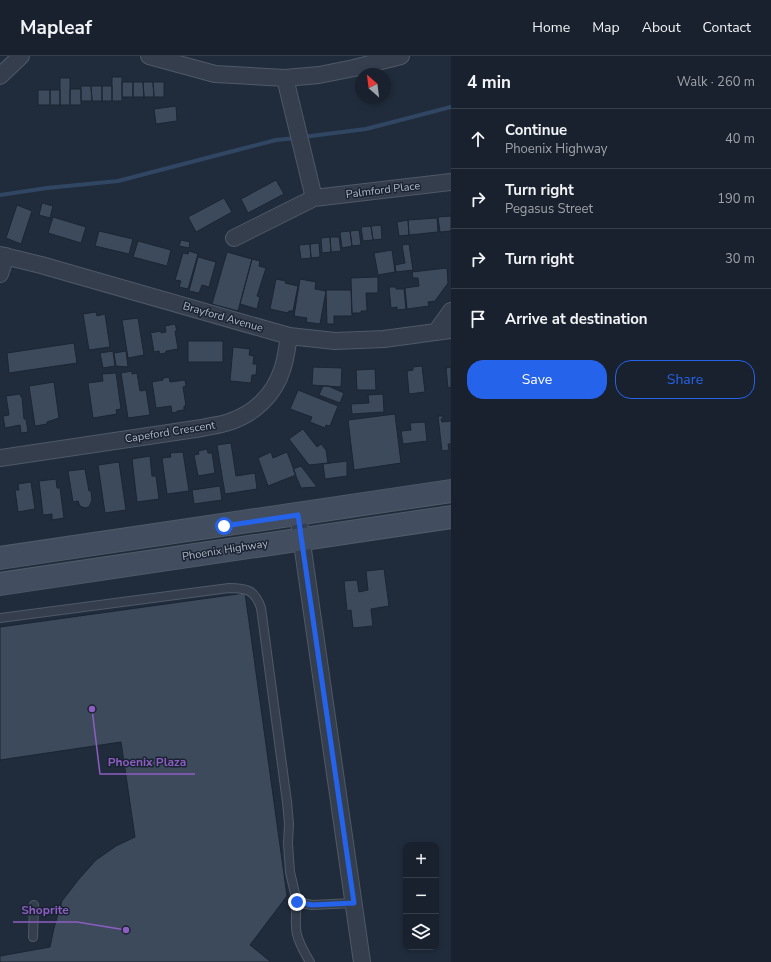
<!DOCTYPE html>
<meta charset="utf-8">
<style>
:root{--surface:#18212d;--page:#212935;--text:#f1f3f6;--muted:#9fa3aa;--line:#363e49;--accent:#2563eb}
body{margin:0;font-family:"Nunito Sans",sans-serif;background:var(--page);color:var(--text)}
.controls{position:absolute;right:12px;bottom:12px;display:grid;overflow:hidden;border-radius:8px;box-shadow:0 2px 6px #0003}
.controls button{width:36px;height:36px;display:grid;place-items:center;padding:0;border:0;border-bottom:1px solid var(--line);background:var(--surface);color:var(--text);font:20px sans-serif}
.compass{position:absolute;left:355px;top:12px;width:36px;height:36px;border-radius:50%;background:var(--surface);box-shadow:0 2px 6px #0003;rotate:332deg}
.stop{position:absolute;width:12px;height:12px;margin:-9px;border:3px solid #2563eb;border-radius:50%;background:#fff}
.stop.end{background:#2563eb;border-color:#fff;box-shadow:0 1px 4px #0008}
.list{margin:0;padding:0;list-style:none}
h2{display:flex;justify-content:space-between;align-items:center;height:52px;margin:0;padding:0 16px;font-size:17px}
h2 small{font-size:13px;font-weight:400;color:var(--muted)}
.list li{display:grid;grid-template-columns:26px 1fr auto;gap:12px;align-items:center;box-sizing:border-box;height:60px;padding:0 16px;border-top:1px solid var(--line)}
.list b{display:block;font-size:15px;white-space:nowrap}
.list p{margin:0;font-size:13px;white-space:nowrap;color:var(--muted)}
.list em{font-size:13px;font-style:normal;color:var(--muted)}
.actions{display:flex;gap:8px;padding:12px 16px}
.actions a{flex:1;padding:9px 0;border:1px solid var(--accent);border-radius:16px;text-align:center;font-size:14px;color:var(--accent)}
.actions .main{background:var(--accent);color:#fff}
.icon{flex:none;width:22px;height:22px;fill:none;stroke:currentColor;stroke-width:2;stroke-linecap:round;stroke-linejoin:round}
.map{position:relative;flex:none;width:451px;height:906px;overflow:hidden}
header{display:flex;align-items:center;gap:24px;box-sizing:border-box;height:56px;padding:0 20px;background:var(--surface);border-bottom:1px solid var(--line)}
header strong{font-size:19px}
nav{display:flex;gap:22px;margin-inline-start:auto;font-size:14px}
main{display:flex}
aside{flex:1;background:var(--surface)}
.map>svg:first-child{display:block}
.lines{fill:none;stroke-linecap:round;stroke-linejoin:round}
.stream{stroke:#314663;stroke-width:4}
.building{fill:#3c4a5c;stroke:#1b2533}
.lane-casing{stroke:#4f5967;stroke-width:10}
.street-casing{stroke:#4f5967;stroke-width:18}
.secondary-casing{stroke:#4f5967;stroke-width:24}
.lane{stroke:#343e4d;stroke-width:8}
.street{stroke:#343e4d;stroke-width:16}
.secondary{stroke:#424d60;stroke-width:22}
.route{stroke:#2563eb;stroke-width:5}
.labels{text-anchor:middle;dominant-baseline:central;stroke-width:3;stroke-linejoin:round;paint-order:stroke}
.street-label{font-size:11px;fill:#afb9c8;stroke:#192331}
.leader{fill:none;stroke:#8d5dc2;stroke-width:1.5}
.callout-dot{fill:#8d5dc2;stroke:#192331;stroke-width:1.5}
.callout-label{font-size:12px;text-anchor:middle;font-weight:bold;fill:#8d5dc2;stroke:#192331;stroke-width:3;stroke-linejoin:round;paint-order:stroke}
</style>
<header>
<strong>Mapleaf</strong>
<nav><a>Home</a><a>Map</a><a>About</a><a>Contact</a></nav>
</header>
<main>
<div class="map">
<svg width="451" height="906" viewBox="0 0 451 906">
<rect width="100%" height="100%" fill="#202c3c"/>
<g class="lines">
<!-- stream -->
<path class="stream" d="M303 81 366 73 451 51
M0 139 47 132 118 125 276 84 296 82"/>
</g>
<!-- building -->
<path class="building" d="M112 21H122V45H112Z
M60 22H70V49H60Z
M122 26H133V41H122Z
M133 26H143L144 41H133Z
M143 26H153L154 41H144Z
M153 26H164V41H154Z
M81 30H91L92 45H81Z
M91 30H102V45H92Z
M102 30H112V45H102Z
M70 33H81V49H70Z
M38 34H50V49H38Z
M50 34H60V49H50Z
M176 50 177 65 156 68 154 53Z
M276 124 284 138 248 157 241 143Z
M224 142 232 156 196 176 188 161Z
M42 147 53 150 50 162 39 159Z
M17 149 32 155 21 188 6 182Z
M451 160V175L440 176 438 161Z
M53 161 86 171 81 187 48 177Z
M437 162 438 176 409 179 408 164Z
M408 164 409 179 399 180 397 166Z
M381 169 382 183 373 184 371 170Z
M371 170 373 184 363 185 361 171Z
M359 174 361 189 352 190 350 175Z
M99 175 133 183 129 198 95 190Z
M350 175 352 190 342 192 340 176Z
M330 181 331 196 322 197 321 182Z
M330 181H339L341 195 331 196Z
M181 184 190 186 189 192 179 190Z
M138 185 171 194 167 210 133 201Z
M319 187 320 201 311 202 310 188Z
M310 188 311 202 301 203 299 189Z
M409 188 413 214 396 216 395 209 405 207 402 189Z
M392 194 395 216 378 219 374 197Z
M189 195 198 198 188 233 179 231 181 225 175 224 183 197 188 198Z
M227 196 252 203 238 255 212 248Z
M198 201 216 206 209 231 202 229 199 237 189 235Z
M252 203 260 205 259 210 266 212 257 240 260 241 257 253 240 248Z
M447 212 448 227 435 245 428 246 429 250 407 253 405 232 419 230 418 222H413L412 216Z
M378 221V237H366L367 255H361V257H352L351 222Z
M276 223 286 225 285 227 298 230 293 255H289L288 257 270 253Z
M300 223 316 226 315 233 326 235 320 268 306 266 307 262 294 260Z
M389 231H396V233H404L406 253 397 254V251L391 252Z
M326 234H351L352 260H334V268H327Z
M96 256 97 260 105 258 110 291 89 294 83 258Z
M138 262 144 299 128 302 122 264Z
M175 268 177 275H175L178 293 166 295V297L160 298 159 295 154 296 151 278H150V277L161 275V277L166 276 165 270Z
M188 285H223V306H188Z
M74 287 77 307 9 317 7 297Z
M233 291 250 293 249 299 254 300 253 308H257L256 319H252L251 327 230 325Z
M113 295 115 310 103 312 100 297Z
M126 295 128 311 116 310 114 297Z
M422 310 425 336 409 338 407 315 413 314V311Z
M313 311 342 312 341 331 312 329Z
M451 311V331L448 332 446 312Z
M375 313 376 334H357L356 314Z
M132 315V318L137 317 140 335 146 334 150 359 128 362 121 317Z
M116 317 121 353 116 354 117 358 93 362 88 327 103 325 102 318Z
M169 321 170 326 185 324 186 330 183 331 186 350H184V354L177 355V356L172 357 171 350 156 352 152 326 163 324V322Z
M54 326 59 362 47 366V368L35 370 29 330Z
M323 330H328L344 337 340 347 319 339Z
M298 334 338 350 330 370 326 369 325 372 310 366 312 361 290 353Z
M20 338 21 341H22L24 363H26L28 376 21 377 20 369 5 372 3 360 9 359 6 340Z
M383 338 384 356 352 358 351 348 369 347 368 339Z
M395 358 401 407 354 414 348 364Z
M438 360H443V362L441 363 442 366 451 365V388H448L449 394 442 395Z
M425 366 427 385 403 388 401 375 411 374 410 367Z
M303 373 317 391 321 388 326 394 328 407 309 409 289 383Z
M231 387 236 420 255 417 257 433 225 438 217 389Z
M207 393 208 397H212L215 417 198 420 194 399 199 398 198 395Z
M183 396 189 435 167 438 162 402 171 401 170 397Z
M271 396 273 402 287 396 296 419 268 430 258 402Z
M150 400 152 420H156L159 443 137 446 132 403Z
M347 405V420L325 423 323 408Z
M119 406 126 454 105 457 98 409Z
M301 410 317 431 301 432 293 413Z
M85 413 89 435H91L92 444 89 451 85 452 80 450 78 445 73 446 68 415Z
M56 423 57 432H60L64 462 52 464V458L43 459 39 425Z
M31 426 35 453 18 456 15 434H19L18 428Z
M220 430 222 444 194 448 192 434Z
M384 513 389 550 371 553 373 570 353 572 351 554 347 555 344 525 357 524 359 536 368 534 366 515Z
M245 537 287 840 250 889 271 906H0V900L50 891 54 872 62 845 79 823 96 804 116 790 135 781 121 686 0 704V571Z"/>
<g class="lines">
<defs>
<path id="lane" d="M0 562 229 532C247 532 255 534 261 552L287 746 289 768 288 787 290 816 297 846 312 849 354 847
M297 846C294 875 295 881 310 906
M33 881 34 849"/>
<path id="street" d="M149 0 215 18 285 22 319 19 354 12 401 0
M0 20 21 0
M285 22 314 142
M234 182 314 142 451 126
M0 199 41 209 289 280 335 285 360 284 384 283 451 274
M0 218 6 200
M436 276 451 255
M0 402 202 372C211 370 220 369 229 366 254 358 274 339 282 314 286 303 287 291 289 280
M298 459 362 906"/>
<path id="secondary" d="M0 502 451 435
M0 528 451 461"/>
</defs>
<!-- lane casing -->
<use href="#lane" class="lane-casing"/>
<!-- street casing -->
<use href="#street" class="street-casing"/>
<!-- secondary casing -->
<use href="#secondary" class="secondary-casing"/>
<!-- lane -->
<use href="#lane" class="lane"/>
<!-- street -->
<use href="#street" class="street"/>
<!-- secondary -->
<use href="#secondary" class="secondary"/>
</g>
<g class="lines">
<!-- route -->
<path class="route" d="M224 470 298 459 354 847 312 849 297 846"/>
</g>
<g class="labels">
<!-- street labels -->
<g class="street-label">
<text transform="translate(383 134) rotate(-7)">Palmford Place</text>
<text transform="translate(223 261) rotate(16)">Brayford Avenue</text>
<text transform="translate(170 376) rotate(-9)">Capeford Crescent</text>
<text transform="translate(225 494) rotate(-9)">Phoenix Highway</text>
</g>
</g>
<!-- callouts -->
<path class="leader" d="M92 653L100 718H195M126 874L77 866H13"/>
<g class="callout-dot">
<circle cx="92" cy="653" r="4"/>
<circle cx="126" cy="874" r="4"/>
</g>
<g class="callout-label">
<text x="147" y="710">Phoenix Plaza</text>
<text x="45" y="858">Shoprite</text>
</g>
</svg>
<div class="controls">
<button>+</button>
<button>−</button>
<button><svg class="icon" aria-label="layers" viewBox="0 0 24 24"><path d="M12 4l9 5-9 5-9-5zM3 14l9 5 9-5"/></svg></button>
</div>
<svg class="compass" viewBox="-18 -18 36 36"><path d="M0-13l5 13h-10z" fill="#e53935"/><path d="M0 13l5-13h-10z" fill="#9fa3aa"/></svg>
<div class="stop" style="left:224px;top:470px"></div>
<div class="stop end" style="left:297px;top:846px"></div>
</div>
<aside>
<h2>4 min<small>Walk · 260 m</small></h2>
<ul class="list">
<li><svg class="icon" aria-label="ahead" viewBox="0 0 24 24"><path d="M12 20V5M6 11l6-6 6 6"/></svg><div><b>Continue</b><p>Phoenix Highway</p></div><em>40 m</em></li>
<li><svg class="icon" aria-label="right" viewBox="0 0 24 24"><path d="M7 20v-9h11M14 6l5 5-5 5"/></svg><div><b>Turn right</b><p>Pegasus Street</p></div><em>190 m</em></li>
<li><svg class="icon" aria-label="right" viewBox="0 0 24 24"><path d="M7 20v-9h11M14 6l5 5-5 5"/></svg><div><b>Turn right</b></div><em>30 m</em></li>
<li><svg class="icon" aria-label="arrive" viewBox="0 0 24 24"><path d="M6 21V4h12l-3 4 3 4H6"/></svg><div><b>Arrive at destination</b></div></li>
</ul>
<div class="actions"><a class="main">Save</a><a>Share</a></div>
</aside>
</main>
